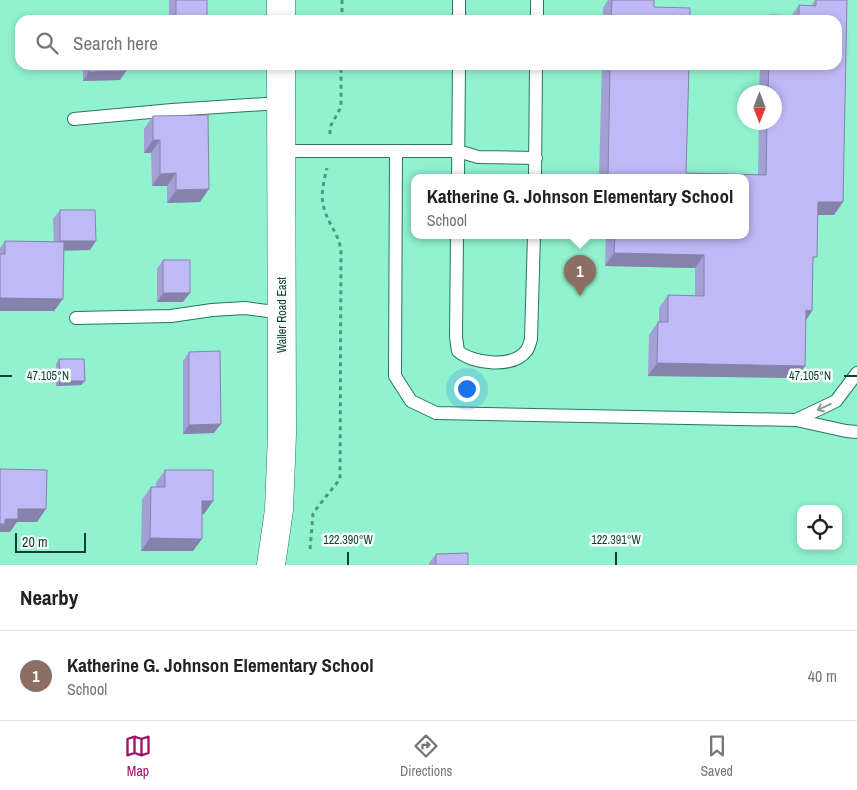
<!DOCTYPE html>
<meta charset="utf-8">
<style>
:root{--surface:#fff;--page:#f6f6f6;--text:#222;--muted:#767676;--line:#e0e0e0;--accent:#991468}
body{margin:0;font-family:"Archivo Narrow",sans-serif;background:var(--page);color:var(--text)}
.controls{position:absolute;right:15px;bottom:15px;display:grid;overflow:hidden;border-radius:10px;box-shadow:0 2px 8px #0003}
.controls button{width:45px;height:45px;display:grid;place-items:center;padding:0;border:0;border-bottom:1px solid var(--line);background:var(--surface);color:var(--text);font:25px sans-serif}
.compass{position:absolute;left:737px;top:85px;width:45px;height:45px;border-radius:50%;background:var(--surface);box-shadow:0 2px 8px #0003;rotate:180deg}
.scale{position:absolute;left:15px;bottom:12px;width:71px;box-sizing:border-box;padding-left:5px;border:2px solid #133d30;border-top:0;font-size:14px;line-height:18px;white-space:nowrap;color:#133d30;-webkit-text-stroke:4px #f6fffb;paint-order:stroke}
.you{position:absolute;left:466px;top:388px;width:18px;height:18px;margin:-12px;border:4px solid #fff;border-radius:50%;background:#1a73e8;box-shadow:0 0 0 8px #1a73e833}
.badge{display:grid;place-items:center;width:32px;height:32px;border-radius:50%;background:var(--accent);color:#fff;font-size:16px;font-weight:700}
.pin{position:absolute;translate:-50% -41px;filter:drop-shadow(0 1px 2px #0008)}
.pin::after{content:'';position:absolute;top:26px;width:18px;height:15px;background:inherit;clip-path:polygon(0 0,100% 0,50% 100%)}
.popup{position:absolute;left:411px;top:174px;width:338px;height:65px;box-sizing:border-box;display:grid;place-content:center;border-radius:10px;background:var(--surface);filter:drop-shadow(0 1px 4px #0005);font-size:16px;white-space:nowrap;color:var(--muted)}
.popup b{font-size:19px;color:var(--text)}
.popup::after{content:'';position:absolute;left:50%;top:100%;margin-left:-10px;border:10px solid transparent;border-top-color:var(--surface)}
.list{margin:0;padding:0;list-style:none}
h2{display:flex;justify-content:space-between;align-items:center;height:65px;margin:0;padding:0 20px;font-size:21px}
h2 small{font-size:16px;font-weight:400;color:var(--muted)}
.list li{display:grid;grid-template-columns:32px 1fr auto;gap:15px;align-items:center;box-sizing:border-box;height:90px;padding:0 20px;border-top:1px solid var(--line)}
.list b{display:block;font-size:19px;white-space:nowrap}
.list p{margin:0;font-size:16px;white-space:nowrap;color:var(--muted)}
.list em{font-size:16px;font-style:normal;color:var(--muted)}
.icon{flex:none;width:28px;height:28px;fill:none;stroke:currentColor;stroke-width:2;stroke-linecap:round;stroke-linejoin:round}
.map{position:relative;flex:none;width:857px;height:565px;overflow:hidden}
.search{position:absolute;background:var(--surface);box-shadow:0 2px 8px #0003;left:15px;right:15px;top:15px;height:55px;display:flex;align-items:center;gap:12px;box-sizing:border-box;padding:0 18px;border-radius:15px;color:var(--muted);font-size:19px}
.sheet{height:155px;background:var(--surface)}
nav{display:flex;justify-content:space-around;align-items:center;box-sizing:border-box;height:70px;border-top:1px solid var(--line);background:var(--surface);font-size:14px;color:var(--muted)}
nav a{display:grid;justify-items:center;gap:2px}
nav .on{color:var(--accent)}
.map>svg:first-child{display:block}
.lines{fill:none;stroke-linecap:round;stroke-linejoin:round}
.service-casing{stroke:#2a765e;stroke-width:14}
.tertiary-casing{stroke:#2a765e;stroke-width:29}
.path{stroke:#51977f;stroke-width:3;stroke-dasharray:4 4;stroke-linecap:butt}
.service{stroke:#fff;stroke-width:12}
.tertiary{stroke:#fff;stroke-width:28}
.wall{fill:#a49fd4}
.shaded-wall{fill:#8682ac}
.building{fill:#bfb9f6;stroke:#8682ac}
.oneway{stroke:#899e98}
.ticks{fill:none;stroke:#133d30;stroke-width:2}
.labels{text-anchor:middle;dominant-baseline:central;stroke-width:5;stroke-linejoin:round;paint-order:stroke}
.street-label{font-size:12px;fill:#133d30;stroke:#f6fffb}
.ticks-label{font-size:12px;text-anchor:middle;fill:#133d30;stroke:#f6fffb;stroke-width:5;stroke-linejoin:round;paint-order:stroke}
</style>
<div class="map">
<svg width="857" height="565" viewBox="0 0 857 565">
<rect width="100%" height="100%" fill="#90f2cf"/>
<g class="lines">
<defs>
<path id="service" d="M459 20V0
M537 20V0
M74 119 172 110 281 103
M281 151H458L478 157 536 158
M396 151 395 376 411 401 436 413 796 420
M458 177 459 65
M535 177 536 65
M457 235 456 337 458 351C473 364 513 369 527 350 529 347 530 342 531 339L534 235
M76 318 171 316 212 310 245 308 282 313
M857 373 836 401 796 420 846 431 857 432"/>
<path id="tertiary" d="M281 0V20
M271 565 279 510 282 434 281 65"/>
</defs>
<!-- service casing -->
<use href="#service" class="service-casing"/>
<!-- tertiary casing -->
<use href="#tertiary" class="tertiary-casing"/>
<!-- path -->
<path class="path" d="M342 20V0
M330 134V127L341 107V65
M310 549 313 514 317 508 340 479 341 250C338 232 328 224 324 208 320 196 324 180 327 168"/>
<!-- service -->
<use href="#service" class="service"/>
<!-- tertiary -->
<use href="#tertiary" class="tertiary"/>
</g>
<!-- wall -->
<path class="wall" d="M169 0H207V20H169Z
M608 0H654V7L690 20H603V8Z
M815 0H847L843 202 834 215H818L813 262 812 311 806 320 805 366 796 378 648 376 649 335 658 322H659V308L668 295 695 296V268L605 266 606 235H745V177H599L602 65H689L686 173 758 174 759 122H774V92H759L760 65H837V20H766L770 15H792L799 5 811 6Z
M83 65H126V71L120 80 83 81Z
M153 116 200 202 167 203V186H152L151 153H144V129Z
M60 210 90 250H64L54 311H0V248L5 241H54L53 219Z
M163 260 183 302H157V269Z
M189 352 214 433 183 434V361Z
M59 359 85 381 81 385 56 386V364Z
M165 470 213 501 204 514H202L193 551H141L142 500 151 487H156V483Z
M436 554 468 565H429V563Z"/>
<!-- shaded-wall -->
<path class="shaded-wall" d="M126 71 120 80 83 81 89 72Z
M153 140H160L151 153H144Z
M176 173 167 186H152L160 174Z
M209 189 200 202 167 203 176 190Z
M818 202H843L834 215H809Z
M60 241H96L90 250 54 251Z
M614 253 704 255 695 268 605 266Z
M163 293H190L183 302H157Z
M0 298 63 299 54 311H0Z
M806 310 812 311 803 324Z
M657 363 805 366 796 378 648 376Z
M60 381H85L81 385 56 386Z
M221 424 214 433 183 434 189 425Z
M202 501H213L204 514H193Z
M18 509H46L37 522H17L10 532H0V524Z
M150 538 202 539 193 551H141Z"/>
<!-- building -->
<path class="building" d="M176 0H207V20H176Z
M612 0H654V7L690 8V20H611Z
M816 0H847L843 202H818L817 257H813L812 311 806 310 805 366 657 363 658 322H668V295L704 296V255L614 253 615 235H745V177H608L610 65H689L686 173 766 175 767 122H774V92H768L769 65H837V20H770V15L799 16V5L816 6Z
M89 65H126V71L89 72Z
M208 115 209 189 176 190V173L160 174V140H153V116Z
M60 210H95L96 241H60Z
M5 241 64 242 63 299 0 298V254H5Z
M163 260H190V293H163Z
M220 351 221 424 189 425V352Z
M59 359H84L85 381H60Z
M0 469 47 470 46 509H18V519H5V524H0Z
M165 470H213V501H202V539L150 538 151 487H165Z
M468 553V565H436V554Z"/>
<!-- one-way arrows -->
<defs><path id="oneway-shaft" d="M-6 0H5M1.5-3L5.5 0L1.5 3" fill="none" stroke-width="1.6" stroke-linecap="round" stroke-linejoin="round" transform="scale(1.25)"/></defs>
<use class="oneway" href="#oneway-shaft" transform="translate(824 407) rotate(155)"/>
<!-- ticks -->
<path class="ticks" d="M0 376H12M844 376H857M348 552V565M616 552V565"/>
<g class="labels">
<!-- street labels -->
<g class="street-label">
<text transform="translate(282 315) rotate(-90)">Waller Road East</text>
</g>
</g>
<g class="ticks-label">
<text x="810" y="380">47.105°N</text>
<text x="48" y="380">47.105°N</text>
<text x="348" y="544">122.390°W</text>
<text x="616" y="544">122.391°W</text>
</g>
</svg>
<div class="controls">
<button><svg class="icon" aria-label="locate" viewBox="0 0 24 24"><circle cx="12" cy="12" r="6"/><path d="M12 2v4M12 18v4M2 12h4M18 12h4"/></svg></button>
</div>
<svg class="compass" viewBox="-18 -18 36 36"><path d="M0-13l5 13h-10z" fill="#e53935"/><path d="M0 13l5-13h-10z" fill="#767676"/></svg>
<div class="scale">20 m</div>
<div class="you"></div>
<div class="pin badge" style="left:580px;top:296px;background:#8d6e63">1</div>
<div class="popup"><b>Katherine G. Johnson Elementary School</b>School</div>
<div class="search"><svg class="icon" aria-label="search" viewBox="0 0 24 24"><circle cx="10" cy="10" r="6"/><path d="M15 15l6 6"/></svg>Search here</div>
</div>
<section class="sheet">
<h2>Nearby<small></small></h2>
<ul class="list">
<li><span class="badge" style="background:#8d6e63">1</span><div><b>Katherine G. Johnson Elementary School</b><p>School</p></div><em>40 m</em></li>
</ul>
</section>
<nav>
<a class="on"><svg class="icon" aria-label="map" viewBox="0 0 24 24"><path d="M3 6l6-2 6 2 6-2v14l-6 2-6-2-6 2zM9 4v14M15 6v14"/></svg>Map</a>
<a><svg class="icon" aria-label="directions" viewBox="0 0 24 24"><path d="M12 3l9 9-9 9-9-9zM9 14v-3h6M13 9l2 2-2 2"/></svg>Directions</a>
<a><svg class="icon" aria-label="saved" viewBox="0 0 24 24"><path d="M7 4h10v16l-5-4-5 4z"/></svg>Saved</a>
</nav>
